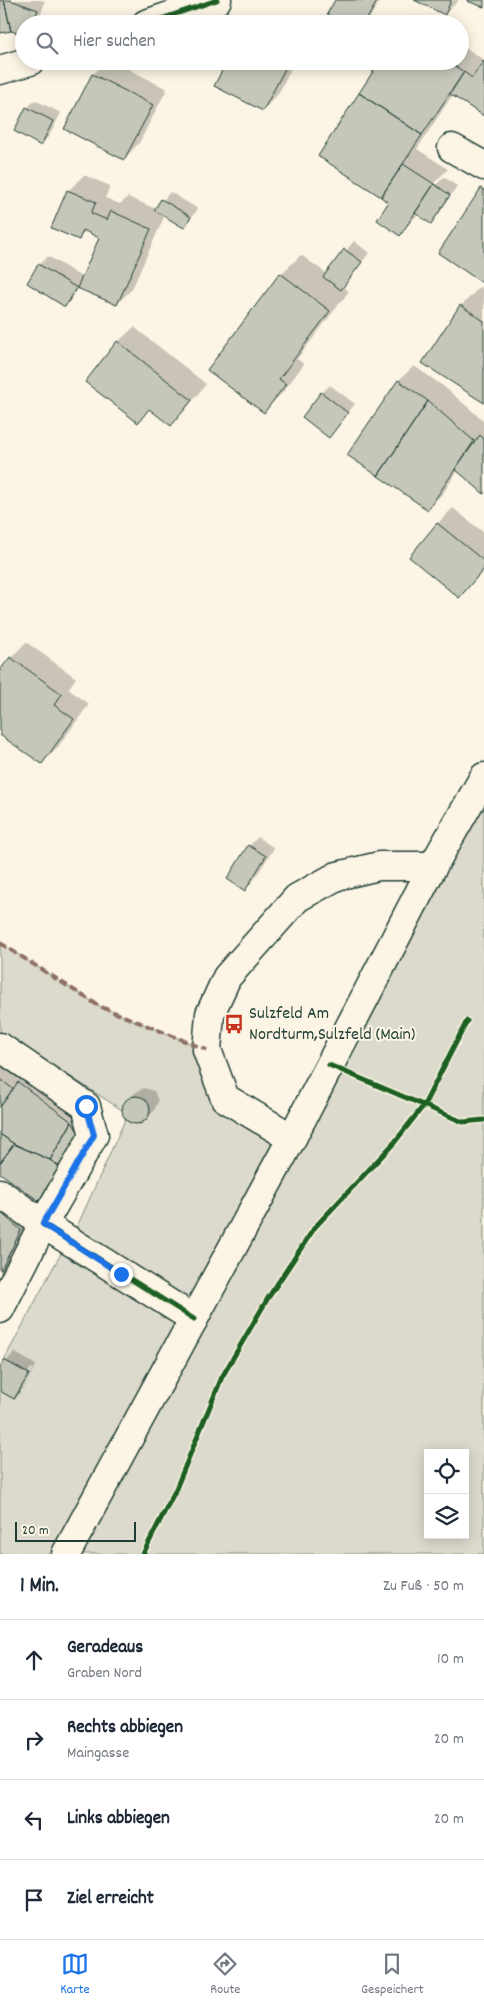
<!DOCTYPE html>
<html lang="de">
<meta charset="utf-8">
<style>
:root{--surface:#fff;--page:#f2f2f3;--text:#1f2937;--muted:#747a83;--line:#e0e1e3;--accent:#1a73e8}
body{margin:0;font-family:Dekko,sans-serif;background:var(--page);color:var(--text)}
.controls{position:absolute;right:15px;bottom:15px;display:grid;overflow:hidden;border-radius:0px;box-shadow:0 2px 12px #0003}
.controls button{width:45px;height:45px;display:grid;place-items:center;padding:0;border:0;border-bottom:1px solid var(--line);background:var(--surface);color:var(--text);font:25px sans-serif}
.scale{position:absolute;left:15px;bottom:12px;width:121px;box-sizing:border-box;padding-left:5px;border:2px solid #1f3d34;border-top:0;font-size:14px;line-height:18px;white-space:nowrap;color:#1f3d34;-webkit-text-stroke:4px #fcf5e5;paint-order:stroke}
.stop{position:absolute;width:15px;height:15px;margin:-11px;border:4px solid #1a73e8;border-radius:50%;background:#fff}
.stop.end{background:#1a73e8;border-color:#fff;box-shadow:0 1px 5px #0008}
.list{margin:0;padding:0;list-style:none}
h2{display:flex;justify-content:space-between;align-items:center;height:65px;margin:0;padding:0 20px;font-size:21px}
h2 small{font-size:16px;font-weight:400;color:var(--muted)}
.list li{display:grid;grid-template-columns:32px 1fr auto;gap:15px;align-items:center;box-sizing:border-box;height:80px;padding:0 20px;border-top:1px solid var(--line)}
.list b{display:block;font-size:19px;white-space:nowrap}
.list p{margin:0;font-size:16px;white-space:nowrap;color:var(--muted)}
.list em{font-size:16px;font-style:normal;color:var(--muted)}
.icon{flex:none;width:28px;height:28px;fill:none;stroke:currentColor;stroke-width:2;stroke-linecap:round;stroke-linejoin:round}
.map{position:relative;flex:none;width:484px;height:1554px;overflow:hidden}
.search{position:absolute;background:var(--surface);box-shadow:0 2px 12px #0003;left:15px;right:15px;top:15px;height:55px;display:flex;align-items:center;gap:12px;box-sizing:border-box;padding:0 18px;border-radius:28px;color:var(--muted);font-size:19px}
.sheet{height:385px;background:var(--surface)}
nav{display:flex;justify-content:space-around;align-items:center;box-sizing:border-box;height:70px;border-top:1px solid var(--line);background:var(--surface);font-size:14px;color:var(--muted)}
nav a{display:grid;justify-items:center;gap:2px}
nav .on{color:var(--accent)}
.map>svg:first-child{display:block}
.green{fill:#dcdacc;stroke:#7e8c80;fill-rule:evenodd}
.shadow{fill:#0003;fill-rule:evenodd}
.building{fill:#c5c7b9;stroke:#1f3d34}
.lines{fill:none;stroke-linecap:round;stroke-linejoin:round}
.minor-casing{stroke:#1f3d34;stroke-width:31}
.major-casing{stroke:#1f3d34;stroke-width:31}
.minor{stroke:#fcf5e5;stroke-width:28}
.major{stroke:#fcf5e5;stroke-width:28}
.quiet{stroke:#8d6e63;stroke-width:4;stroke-dasharray:8 4;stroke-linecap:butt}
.cycleway-casing{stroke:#fcf5e5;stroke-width:8}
.cycleway{stroke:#1b5e20;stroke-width:5}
.route{stroke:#1a73e8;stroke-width:6}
.labels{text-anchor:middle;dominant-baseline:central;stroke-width:4;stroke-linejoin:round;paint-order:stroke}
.poi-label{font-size:18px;fill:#1f3d34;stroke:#fcf5e5;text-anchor:start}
</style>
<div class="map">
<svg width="484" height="1554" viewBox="0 0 484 1554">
<rect width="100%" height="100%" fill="#fcf5e5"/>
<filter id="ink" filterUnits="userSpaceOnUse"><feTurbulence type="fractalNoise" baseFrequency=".02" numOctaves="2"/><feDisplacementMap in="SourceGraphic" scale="10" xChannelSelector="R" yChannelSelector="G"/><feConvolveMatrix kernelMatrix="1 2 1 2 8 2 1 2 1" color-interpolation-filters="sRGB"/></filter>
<g filter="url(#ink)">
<!-- green -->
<path class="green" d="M484 777V1554H0V1391L15 1399 29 1374 4 1360 54 1266 80 1220 125 1120 130 1123 141 1124C151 1117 152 1110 146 1100L135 1096 126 1100 122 1110 0 1031V943L99 1006 207 1050 225 1098 292 1138ZM428 1453H465V1535H428Z"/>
<!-- shadow -->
<path class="shadow" d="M0 0H41L45 1 38 24H24L0 32Z
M337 0H380L366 24H348Z
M417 0H459L445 14Z
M417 16 429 24H409Z
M272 18 283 24H266Z
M460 44 484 60V115L453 94 417 149 448 169 431 186H435L444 177 457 186 439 214 431 223 418 214 400 234 390 202 319 155 382 61H460Z
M107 61H113L167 89 139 143 124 159 66 129 93 74Z
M228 61H295L278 94 263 110Z
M35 100 61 113 49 136 41 144 27 108Z
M84 175 110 186 105 198 120 204 128 197 156 209 170 192 198 209 184 227 165 215 132 289 117 304 79 288 65 305 28 283 39 265 48 256 83 278 101 237 87 230 78 239 68 191Z
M354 241 369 253 343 287 349 291 297 359 304 364 283 392 264 411 281 274 301 255 327 274Z
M480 287 484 289V402L461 306Z
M134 327 206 384 186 409 171 424 151 408 138 421 87 382 118 342Z
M414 366 443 386 484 421V493L458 470 443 493 428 508 398 381Z
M330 385 355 404 329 436 322 393Z
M453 508 484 533V570L459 597 411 557 438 523Z
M26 642 76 678 68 689 89 704 58 747 42 763 0 733V673L11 658Z
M258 837 274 848 253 881 244 889 229 879 249 846Z
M0 1042 29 1074 90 1129 54 1184 39 1199 0 1172Z
M144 1088 154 1091 158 1101 154 1111 145 1120 135 1123 126 1119 123 1110 127 1101 136 1092Z
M0 1184 36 1214 0 1276Z
M14 1352 36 1365 23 1389 14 1397 0 1389V1370ZM31 1368 33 1369 22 1389H19Z"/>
<!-- building -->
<path class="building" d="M0 0H4L11 31 0 33Z
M4 0H10L38 10 33 24H24V35L11 31Z
M335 0H378L364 24H345L327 14Z
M414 0H451L445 15Z
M467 0H484V7L467 1Z
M484 60V116L450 94 464 72 472 78Z
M227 61H289L263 111 214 86Z
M380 61H447L464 72 422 135 359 93Z
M92 74 153 105 124 160 64 129Z
M359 93 422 135 381 197 318 156Z
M26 107 53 121 41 146 14 131Z
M403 164 434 184 400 236 377 220 388 203 381 197Z
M434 184 450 195 431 224 415 213Z
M481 188 484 190V284L438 253Z
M67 190 96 202 91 213 107 220 111 211 151 229 117 305 77 288 99 238 83 230 79 240 51 228Z
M161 199 191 217 184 228 154 210Z
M344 249 362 262 341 290 323 277Z
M38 264 77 288 65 307 27 283Z
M280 273 330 311 279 379 286 384 264 413 207 370Z
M460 305 484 321V403L422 363Z
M117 341 192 400 171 426 149 409 138 423 85 382Z
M398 380 428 401 378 476 347 455Z
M321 392 348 413 329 438 302 417Z
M428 401 474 441 428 510 378 476Z
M480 435 484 439V494L455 469Z
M437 523 484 561V569L459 598 409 557Z
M10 657 62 694 54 705 74 719 42 764 0 735V670Z
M248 845 266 856 245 891 227 879Z
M0 1079 13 1089 0 1107Z
M18 1082 72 1122 50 1160 14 1144 0 1134V1107Z
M122 1110a14 14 0 1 1 28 0a14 14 0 1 1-28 0Z
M72 1122 82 1138 62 1168 50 1160Z
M0 1134 14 1144 0 1163Z
M14 1144 50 1160 62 1168 39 1201 0 1173V1163Z
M0 1212 21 1230 1 1270H0Z
M4 1360 29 1374 14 1399 0 1391V1367Z"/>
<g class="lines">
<defs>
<path id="minor" d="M146 24 217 0
M0 70 30 61
M452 148 484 166
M0 1047 86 1106 94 1135 43 1224 0 1309
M292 1138 225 1098 207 1050 210 1014 227 977 297 898 337 876 379 866H433
M0 1193 43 1224 194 1319"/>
<path id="major" d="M66 1554 292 1138 433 866 484 777"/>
</defs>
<!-- minor casing -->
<use href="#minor" class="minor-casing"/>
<!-- major casing -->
<use href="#major" class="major-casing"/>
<!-- minor -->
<use href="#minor" class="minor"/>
<!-- major -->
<use href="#major" class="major"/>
<!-- quiet -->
<path class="quiet" d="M0 943 99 1006 207 1050"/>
<defs>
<path id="cycleway" d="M146 24 217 0
M329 1065 463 1122 484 1120
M43 1224 194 1319
M143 1554 175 1491 222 1377 268 1298 315 1227 394 1143 424 1105 467 1021"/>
</defs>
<!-- cycleway casing -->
<use href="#cycleway" class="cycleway-casing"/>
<!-- cycleway -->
<use href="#cycleway" class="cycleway"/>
</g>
</g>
<g class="lines" filter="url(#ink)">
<!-- route -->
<path class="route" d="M86 1106 94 1135 43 1224 121 1274"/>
</g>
<!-- icons -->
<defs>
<symbol id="bus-bare" viewBox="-9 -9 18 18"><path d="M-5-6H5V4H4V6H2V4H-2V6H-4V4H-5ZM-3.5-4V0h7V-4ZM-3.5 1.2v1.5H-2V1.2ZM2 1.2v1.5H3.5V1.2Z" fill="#c8321e" stroke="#fcf5e5" stroke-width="2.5" paint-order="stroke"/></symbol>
</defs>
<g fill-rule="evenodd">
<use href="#bus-bare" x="220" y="1010" width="28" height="28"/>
</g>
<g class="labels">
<!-- poi labels -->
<g class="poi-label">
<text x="249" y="1014">Sulzfeld Am<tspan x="249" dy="21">Nordturm,Sulzfeld (Main)</tspan></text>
</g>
</g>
</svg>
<div class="controls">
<button><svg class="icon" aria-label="locate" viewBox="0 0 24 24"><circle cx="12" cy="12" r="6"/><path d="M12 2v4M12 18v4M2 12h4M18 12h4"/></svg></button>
<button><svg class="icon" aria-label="layers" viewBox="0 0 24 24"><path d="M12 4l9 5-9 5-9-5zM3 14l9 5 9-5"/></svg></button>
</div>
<div class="scale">20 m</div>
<div class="stop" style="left:86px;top:1106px"></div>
<div class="stop end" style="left:121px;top:1274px"></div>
<div class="search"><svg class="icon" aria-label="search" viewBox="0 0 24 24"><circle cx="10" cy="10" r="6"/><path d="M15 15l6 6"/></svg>Hier suchen</div>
</div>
<section class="sheet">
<h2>1 Min.<small>Zu Fuß · 50 m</small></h2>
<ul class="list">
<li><svg class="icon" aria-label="ahead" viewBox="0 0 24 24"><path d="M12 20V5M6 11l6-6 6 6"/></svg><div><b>Geradeaus</b><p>Graben Nord</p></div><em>10 m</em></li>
<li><svg class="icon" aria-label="right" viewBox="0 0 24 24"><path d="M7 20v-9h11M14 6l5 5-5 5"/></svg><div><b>Rechts abbiegen</b><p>Maingasse</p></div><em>20 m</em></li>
<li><svg class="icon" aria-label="left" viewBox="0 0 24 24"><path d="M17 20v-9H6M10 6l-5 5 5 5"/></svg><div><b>Links abbiegen</b></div><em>20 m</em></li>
<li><svg class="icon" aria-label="arrive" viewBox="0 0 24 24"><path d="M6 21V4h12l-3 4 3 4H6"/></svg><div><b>Ziel erreicht</b></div></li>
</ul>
</section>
<nav>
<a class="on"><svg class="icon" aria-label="map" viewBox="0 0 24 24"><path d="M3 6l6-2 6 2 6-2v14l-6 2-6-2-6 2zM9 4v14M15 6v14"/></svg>Karte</a>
<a><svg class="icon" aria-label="directions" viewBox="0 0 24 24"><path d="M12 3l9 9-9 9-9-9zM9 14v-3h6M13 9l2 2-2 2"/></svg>Route</a>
<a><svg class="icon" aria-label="saved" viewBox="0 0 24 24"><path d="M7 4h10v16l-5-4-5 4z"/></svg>Gespeichert</a>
</nav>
